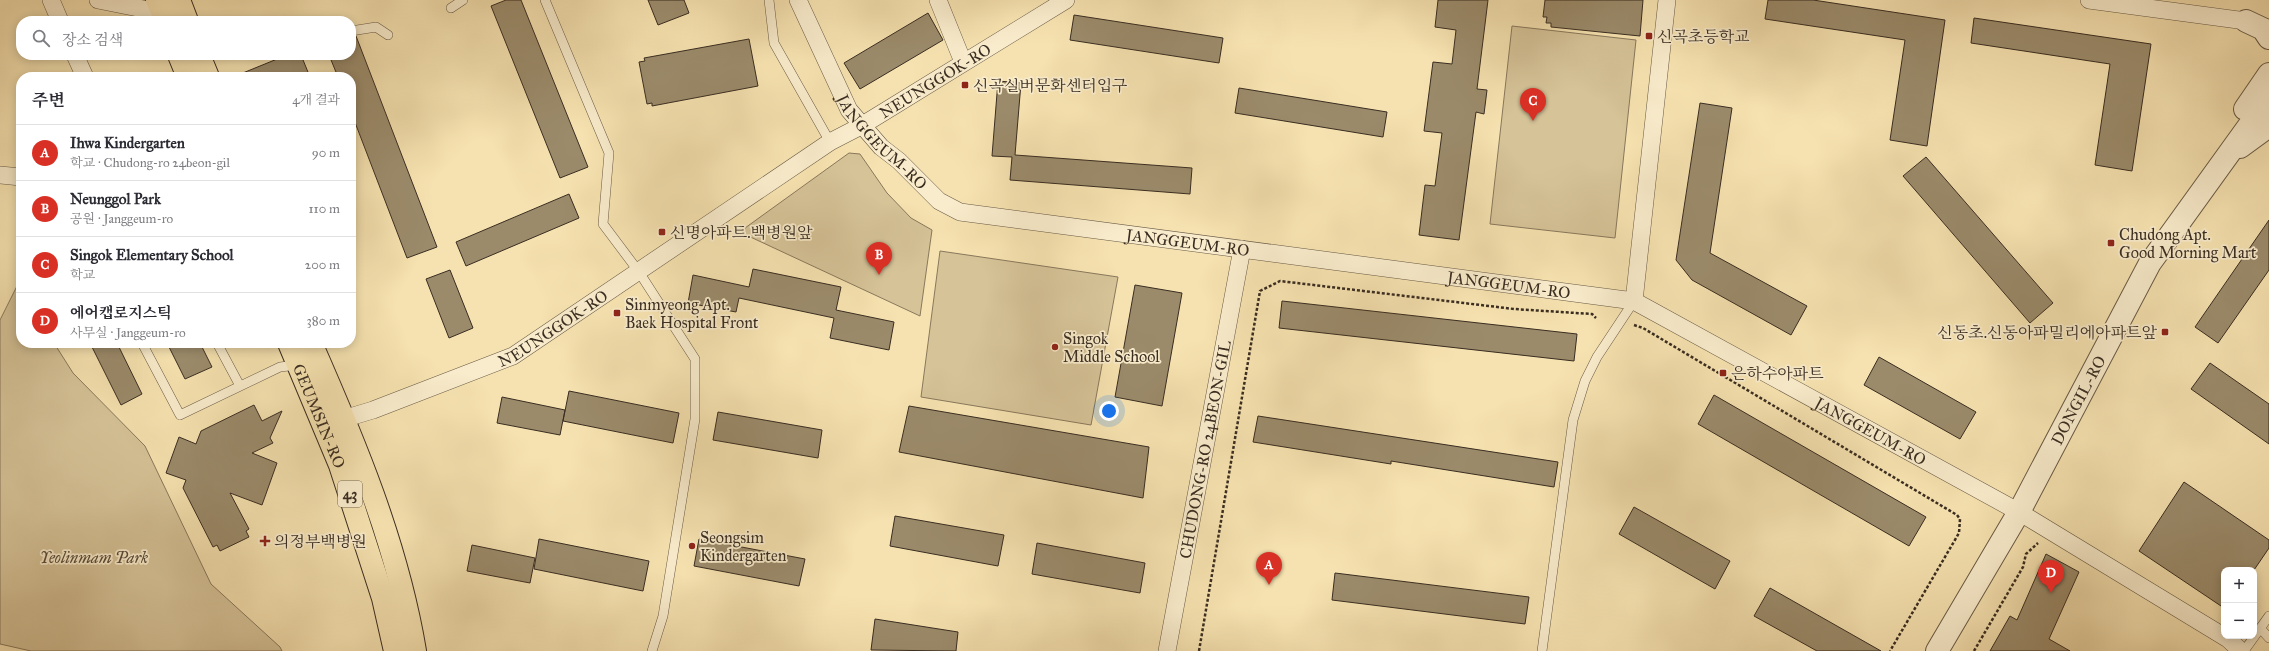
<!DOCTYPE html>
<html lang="ko">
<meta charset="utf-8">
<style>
:root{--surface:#fff;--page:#f7f7f7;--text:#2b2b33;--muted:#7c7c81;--line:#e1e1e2;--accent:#d93025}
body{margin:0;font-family:"IM FELL Great Primer","Noto Serif KR",serif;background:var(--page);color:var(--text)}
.controls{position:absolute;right:12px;bottom:12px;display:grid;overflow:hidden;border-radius:8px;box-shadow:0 2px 10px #0003}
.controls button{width:36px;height:36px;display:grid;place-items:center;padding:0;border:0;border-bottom:1px solid var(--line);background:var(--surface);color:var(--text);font:20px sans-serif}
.you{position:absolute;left:1109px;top:411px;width:14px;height:14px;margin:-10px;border:3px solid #fff;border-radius:50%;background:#1a73e8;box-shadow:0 0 0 6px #1a73e833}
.badge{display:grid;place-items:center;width:26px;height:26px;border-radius:50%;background:var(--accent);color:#fff;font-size:13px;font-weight:700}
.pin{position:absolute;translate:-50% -33px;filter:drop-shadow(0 1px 2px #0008)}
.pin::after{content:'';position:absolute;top:21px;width:14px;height:12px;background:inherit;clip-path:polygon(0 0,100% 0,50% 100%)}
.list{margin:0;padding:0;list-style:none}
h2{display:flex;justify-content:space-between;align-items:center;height:52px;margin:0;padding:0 16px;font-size:17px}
h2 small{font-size:13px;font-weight:400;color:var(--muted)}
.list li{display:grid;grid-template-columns:26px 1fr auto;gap:12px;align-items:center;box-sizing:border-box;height:56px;padding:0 16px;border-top:1px solid var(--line)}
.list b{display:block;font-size:15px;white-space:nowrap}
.list p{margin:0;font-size:13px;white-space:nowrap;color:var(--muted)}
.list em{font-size:13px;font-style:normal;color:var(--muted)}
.icon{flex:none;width:22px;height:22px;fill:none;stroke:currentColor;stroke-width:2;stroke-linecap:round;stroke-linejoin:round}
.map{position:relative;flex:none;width:2269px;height:651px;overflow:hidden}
.search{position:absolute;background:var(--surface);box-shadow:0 2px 10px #0003;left:16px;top:16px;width:340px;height:44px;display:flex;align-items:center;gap:10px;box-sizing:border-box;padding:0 14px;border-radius:16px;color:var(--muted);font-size:15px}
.panel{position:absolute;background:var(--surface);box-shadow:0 2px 10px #0003;left:16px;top:72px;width:340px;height:276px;border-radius:16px}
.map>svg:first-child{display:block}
.green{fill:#d6c398;stroke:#88785c}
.building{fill:#9b8b6b;stroke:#392d21}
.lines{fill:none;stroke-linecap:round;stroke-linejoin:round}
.service-casing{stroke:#685a45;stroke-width:10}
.minor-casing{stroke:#685a45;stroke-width:18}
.tertiary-casing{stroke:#685a45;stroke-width:24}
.primary-casing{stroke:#392d21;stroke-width:24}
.path{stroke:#392d21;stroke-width:2.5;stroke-dasharray:3 2;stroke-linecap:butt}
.service{stroke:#f9eccc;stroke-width:9}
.minor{stroke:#f9eccc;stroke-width:17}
.tertiary{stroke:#f9eccc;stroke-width:22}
.primary{stroke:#f6e2b0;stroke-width:22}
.poi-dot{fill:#8f2418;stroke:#f9eccc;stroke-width:1.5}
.labels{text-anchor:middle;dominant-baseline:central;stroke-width:3.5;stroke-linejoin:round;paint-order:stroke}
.shield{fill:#f9eccc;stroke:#736654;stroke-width:1}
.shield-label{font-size:15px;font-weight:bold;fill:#392d21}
.poi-label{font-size:16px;fill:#392d21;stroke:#f9eccc;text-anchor:start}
.street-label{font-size:16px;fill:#392d21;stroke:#f9eccc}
.park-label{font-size:16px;font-style:italic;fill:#584b39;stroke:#f9eccc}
</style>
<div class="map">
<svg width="2269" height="651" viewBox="0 0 2269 651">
<rect width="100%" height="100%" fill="#f6e2b0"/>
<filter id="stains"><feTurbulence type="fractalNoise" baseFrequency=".005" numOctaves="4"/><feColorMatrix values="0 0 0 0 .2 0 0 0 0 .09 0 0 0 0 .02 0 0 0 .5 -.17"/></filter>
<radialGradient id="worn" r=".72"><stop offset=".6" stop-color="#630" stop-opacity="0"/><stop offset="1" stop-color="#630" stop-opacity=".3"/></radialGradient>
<!-- green -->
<path class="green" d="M1512 26 1636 40 1615 238 1490 224Z
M849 153 860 154 887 193 911 218 932 230 920 316 744 234 745 228Z
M940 251 1118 277 1091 425 921 397Z
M18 284 21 289V343H54L73 373 145 446 211 584 280 647 282 651H31L0 644V320Z"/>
<!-- building -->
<path class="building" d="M506 0H521L588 167 560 178 491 6Z
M648 0H684L689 13 658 25Z
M1438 0H1488L1477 89 1487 90 1484 114 1476 112 1459 240 1419 235 1425 185 1435 186 1442 133 1424 131 1433 62 1452 64 1456 30 1435 27Z
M1545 0H1643L1640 36 1551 27V23H1546L1547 17H1543Z
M1768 0H1813L1945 20 1927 146 1890 140 1905 40 1765 19Z
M928 13 943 40 860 89 844 63Z
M1074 15 1223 38 1219 63 1070 40Z
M1974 18 2151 44 2132 171 2095 165 2110 64 1971 43Z
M356 36 437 247 407 258 351 112V77H338L329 55H351V37Z
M749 39 758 86 652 106V103L647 104 639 62 645 61 644 58Z
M287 55H301L310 77H233Z
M998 81 1021 83 1015 155 1192 168 1190 194 1010 180 1012 157 992 156Z
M1239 88 1387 112 1383 137 1235 113Z
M1700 103 1732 108 1710 253 1807 306 1791 335 1692 280 1676 260Z
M1926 157 2053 303 2030 323 1903 176Z
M569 194 579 218 466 266 456 242Z
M2269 220V270L2218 343 2195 327Z
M753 269 841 287 836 310 894 322 889 350 830 338 834 318 739 298 736 312 688 303 693 275 749 287Z
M450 270 473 328 449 338 426 279Z
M1135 285 1182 293 1162 406 1115 397Z
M1282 301 1577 334 1574 361 1279 328Z
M90 343H117L142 394 121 405Z
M167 343H200L212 367 185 379Z
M1879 357 1976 412 1960 439 1864 385Z
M2210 363 2269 404V444L2191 389Z
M569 391 679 413 673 443 563 421Z
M1714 395 1926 517 1909 546 1698 424Z
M502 397 565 410 560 435 497 423Z
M254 405 262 421 282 411 270 438 273 443 252 453 277 463 262 505 230 493 249 529 246 531 249 537 220 551 217 545 213 547 183 488 186 480 166 473 179 437 196 444 201 431Z
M909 406 1149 447 1143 498 899 452Z
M718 412 822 430 818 458 713 440Z
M1258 416 1558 462 1554 487 1391 461V464L1253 442Z
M2184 482 2269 540V548L2254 570H2224V608L2139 551Z
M1634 507 1730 561 1715 589 1619 534Z
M895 516 1004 535 998 566 890 546Z
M539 539 649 561 643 591 534 569Z
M699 539 805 559 799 586 694 566Z
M1037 543 1145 563 1140 593 1032 574Z
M472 545 535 558 530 583 467 571Z
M2046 554 2079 572 2049 639 2070 651H1990L2010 616 2017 620Z
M1335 573 1529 597 1525 624 1332 600Z
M1770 588 1881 651H1817L1754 616Z
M875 619 958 632 956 651 871 650Z"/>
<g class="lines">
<defs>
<path id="service" d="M545 0 609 153 603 224 639 272 695 359V419L663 616 652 651
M769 0 774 43 830 142
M451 8 463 0
M351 31 376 27 388 35
M142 343 180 415 280 367 297 365
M217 343 240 386
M2260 628 2269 638
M1542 651 1573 420 1585 381 1597 357 1634 301
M2244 651 2269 616"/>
<g id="minor">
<path d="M51 0 60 21"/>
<path d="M98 0 163 13"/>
<path id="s1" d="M798 0 849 110 881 147 899 161 939 201 960 212 1634 301 2019 512 2228 639 2241 651"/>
<path d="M938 0 963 62"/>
<path d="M2089 0 2246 21"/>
<path d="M75 55 85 77"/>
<path d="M0 175 21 177"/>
<path d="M1634 301 1667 0"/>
<path id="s2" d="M333 422 373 410 513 356 830 142 861 126 1066 0"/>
<path id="s3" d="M1167 651 1242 249"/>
</g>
<g id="tertiary">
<path d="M2246 21 2263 29 2269 38"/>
<path d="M2245 109 2269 74"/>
<path d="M2240 147 2269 126"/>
<path id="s4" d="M1937 651 2019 512 2150 263 2269 98"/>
</g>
<g id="primary">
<path d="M157 0 166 21"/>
<path d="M179 0 187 21"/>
<path d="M179 55 188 77"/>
<path d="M199 55 208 77"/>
<path id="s5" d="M289 343 340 465 383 598 395 651"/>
<path d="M311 343C355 443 397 543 415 651"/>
</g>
</defs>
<!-- service casing -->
<use href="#service" class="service-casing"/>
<!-- minor casing -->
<use href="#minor" class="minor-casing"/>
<!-- tertiary casing -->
<use href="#tertiary" class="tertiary-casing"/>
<!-- primary casing -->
<use href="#primary" class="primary-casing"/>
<!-- path -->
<path class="path" d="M1634 325 1643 328 1957 515 1960 519 1959 533 1890 651
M1199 651 1260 291 1280 281 1514 309 1592 314 1596 318
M1974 651 2023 567 2026 554 2038 543"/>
<!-- service -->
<use href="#service" class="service"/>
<!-- minor -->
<use href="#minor" class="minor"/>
<!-- tertiary -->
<use href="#tertiary" class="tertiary"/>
<!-- primary -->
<use href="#primary" class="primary"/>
</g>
<!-- markers -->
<g class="poi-dot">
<rect x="1645" y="32" width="8" height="8" rx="2"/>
<rect x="961" y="81" width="8" height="8" rx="2"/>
<rect x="658" y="228" width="8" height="8" rx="2"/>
<rect x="2107" y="239" width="8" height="8" rx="2"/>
<rect x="613" y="309" width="8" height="8" rx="2"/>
<rect x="2161" y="328" width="8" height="8" rx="2"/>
<circle cx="1055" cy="347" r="4"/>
<rect x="1719" y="369" width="8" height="8" rx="2"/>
<path d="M263 535h4v4h4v4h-4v4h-4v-4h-4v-4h4z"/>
<circle cx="692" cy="546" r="4"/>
</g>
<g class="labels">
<!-- shield labels -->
<rect class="shield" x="338" y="481" width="24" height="26" rx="3"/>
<g class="shield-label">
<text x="350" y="494">43</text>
</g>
<!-- poi labels -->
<g class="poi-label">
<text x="1657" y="36">신곡초등학교</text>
<text x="973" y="85">신곡실버문화센터입구</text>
<text x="670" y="232">신명아파트.백병원앞</text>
<text x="2119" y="234">Chudong Apt.<tspan x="2119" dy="18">Good Morning Mart</tspan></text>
<text x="625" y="304">Sinmyeong Apt.<tspan x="625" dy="18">Baek Hospital Front</tspan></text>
<text x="2157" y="332" text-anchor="end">신동초.신동아파밀리에아파트앞</text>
<text x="1063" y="338">Singok<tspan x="1063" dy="18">Middle School</tspan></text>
<text x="1731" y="373">은하수아파트</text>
<text x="700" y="537">Seongsim<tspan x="700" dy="18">Kindergarten</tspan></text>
<text x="274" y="541">의정부백병원</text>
</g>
<!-- street labels -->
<g class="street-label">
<text stroke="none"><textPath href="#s2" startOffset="696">NEUNGGOK-RO</textPath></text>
<text stroke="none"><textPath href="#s1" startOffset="167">JANGGEUM-RO</textPath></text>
<text stroke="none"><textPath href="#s1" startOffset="503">JANGGEUM-RO</textPath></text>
<text stroke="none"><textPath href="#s1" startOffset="827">JANGGEUM-RO</textPath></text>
<text stroke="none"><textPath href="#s2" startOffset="240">NEUNGGOK-RO</textPath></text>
<text stroke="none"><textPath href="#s4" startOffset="288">DONGIL-RO</textPath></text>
<text stroke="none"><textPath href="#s5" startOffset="79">GEUMSIN-RO</textPath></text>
<text stroke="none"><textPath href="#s1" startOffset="1223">JANGGEUM-RO</textPath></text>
<text stroke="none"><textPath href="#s3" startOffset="205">CHUDONG-RO 24BEON-GIL</textPath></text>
</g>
<!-- park labels -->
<g class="park-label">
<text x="94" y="557">Yeolinmam Park</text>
</g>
</g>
<rect width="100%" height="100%" filter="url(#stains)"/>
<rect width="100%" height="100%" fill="url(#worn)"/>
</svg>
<div class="controls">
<button>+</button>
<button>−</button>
</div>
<div class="you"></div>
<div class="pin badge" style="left:1269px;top:585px">A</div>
<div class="pin badge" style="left:879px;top:275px">B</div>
<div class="pin badge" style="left:1533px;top:121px">C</div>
<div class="pin badge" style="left:2051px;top:593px">D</div>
<div class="search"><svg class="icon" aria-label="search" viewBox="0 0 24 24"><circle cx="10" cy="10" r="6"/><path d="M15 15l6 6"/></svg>장소 검색</div>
<section class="panel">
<h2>주변<small>4개 결과</small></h2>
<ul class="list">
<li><span class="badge">A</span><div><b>Ihwa Kindergarten</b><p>학교 · Chudong-ro 24beon-gil</p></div><em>90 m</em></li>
<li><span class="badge">B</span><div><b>Neunggol Park</b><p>공원 · Janggeum-ro</p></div><em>110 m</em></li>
<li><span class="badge">C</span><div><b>Singok Elementary School</b><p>학교</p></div><em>200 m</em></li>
<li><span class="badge">D</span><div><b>에어캡로지스틱</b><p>사무실 · Janggeum-ro</p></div><em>380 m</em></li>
</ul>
</section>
</div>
